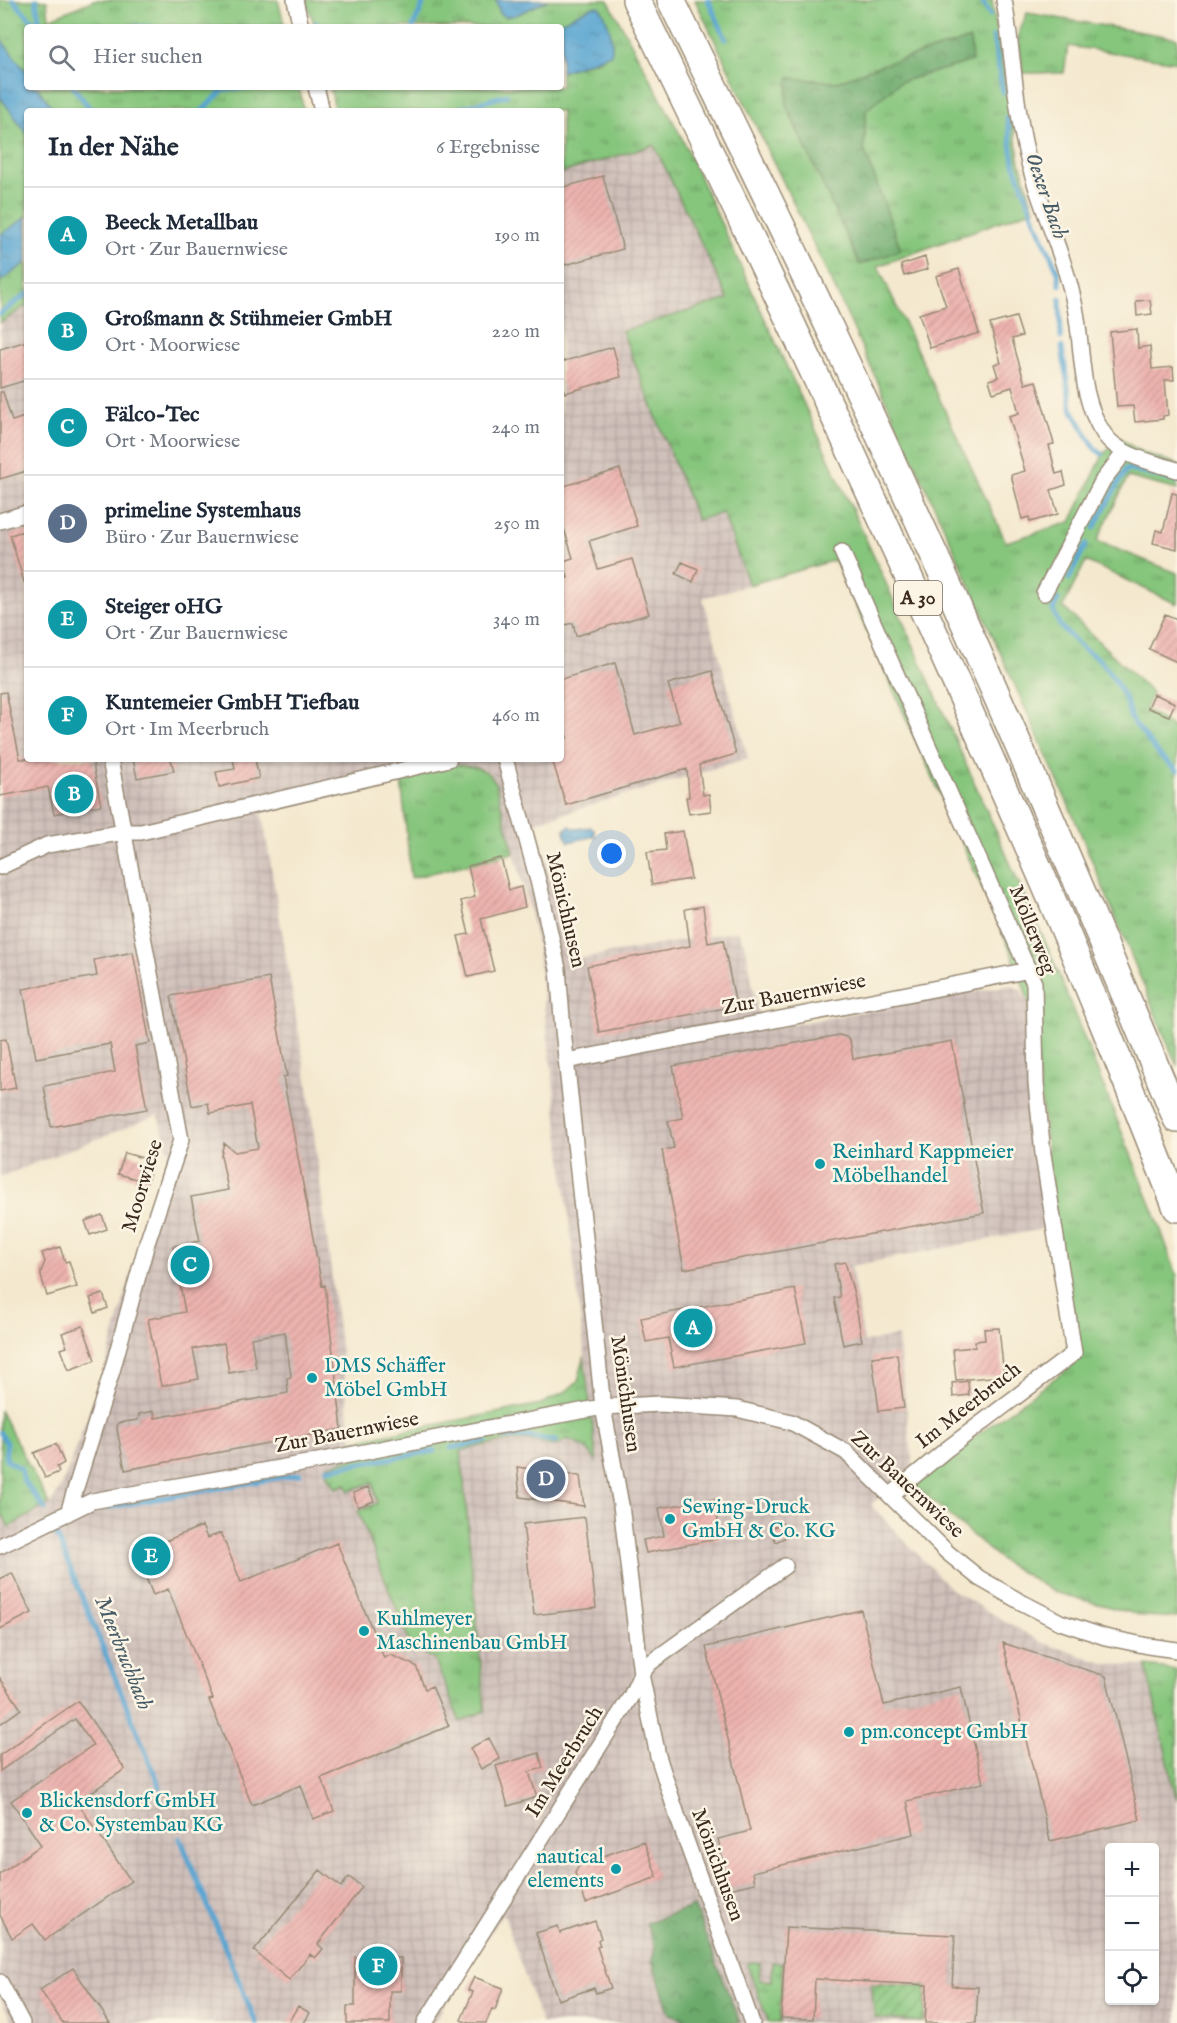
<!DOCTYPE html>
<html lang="de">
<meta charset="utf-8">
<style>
:root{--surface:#fff;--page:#f2f2f3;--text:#1f2937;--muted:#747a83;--line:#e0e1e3;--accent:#1a73e8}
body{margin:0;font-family:"IM FELL English",serif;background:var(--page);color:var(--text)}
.controls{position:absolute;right:18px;bottom:18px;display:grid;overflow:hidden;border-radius:6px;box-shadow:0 2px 4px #0004}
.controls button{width:54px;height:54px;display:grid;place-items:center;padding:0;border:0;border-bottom:2px solid var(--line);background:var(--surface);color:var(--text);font:30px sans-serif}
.you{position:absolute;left:612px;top:854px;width:21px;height:21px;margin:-15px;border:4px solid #fff;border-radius:50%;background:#1a73e8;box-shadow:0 0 0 9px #1a73e833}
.badge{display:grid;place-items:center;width:39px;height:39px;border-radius:50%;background:var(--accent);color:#fff;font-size:20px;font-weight:700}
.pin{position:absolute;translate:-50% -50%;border:3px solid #fff;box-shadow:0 2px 6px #0006}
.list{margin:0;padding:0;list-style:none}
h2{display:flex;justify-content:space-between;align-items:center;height:78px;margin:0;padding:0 24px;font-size:26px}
h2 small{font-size:20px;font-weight:400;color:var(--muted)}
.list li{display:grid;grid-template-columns:39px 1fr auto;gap:18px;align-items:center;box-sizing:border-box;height:96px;padding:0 24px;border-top:2px solid var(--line)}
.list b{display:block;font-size:22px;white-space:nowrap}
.list p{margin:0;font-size:20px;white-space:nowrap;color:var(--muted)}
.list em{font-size:20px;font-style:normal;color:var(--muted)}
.icon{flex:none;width:33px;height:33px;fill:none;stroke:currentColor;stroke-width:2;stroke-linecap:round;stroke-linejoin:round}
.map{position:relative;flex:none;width:1177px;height:2023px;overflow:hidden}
.search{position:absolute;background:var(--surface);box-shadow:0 2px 4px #0004;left:24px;top:24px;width:540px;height:66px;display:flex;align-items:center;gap:15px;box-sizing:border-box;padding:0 21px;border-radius:6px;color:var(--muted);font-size:22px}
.panel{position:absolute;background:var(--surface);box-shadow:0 2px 4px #0004;left:24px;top:108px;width:540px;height:654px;border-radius:6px}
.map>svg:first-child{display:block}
.industrial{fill:url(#industrial-grid);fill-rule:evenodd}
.grass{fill:url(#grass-tufts);stroke:#60784d;stroke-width:1.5;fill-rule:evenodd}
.forest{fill:url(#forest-crowns);stroke:#546a45;stroke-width:1.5}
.garden{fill:url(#garden-furrows);stroke:#60784d;stroke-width:1.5}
.water{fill:url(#water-ripples);stroke:#4a6878;stroke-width:1.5}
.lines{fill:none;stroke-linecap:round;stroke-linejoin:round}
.stream{stroke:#58a5d1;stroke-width:5}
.building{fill:url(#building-hatch)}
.street-casing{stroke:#988a76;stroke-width:18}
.highway-casing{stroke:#988a76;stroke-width:30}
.street{stroke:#fff;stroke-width:15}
.highway{stroke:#fff;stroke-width:27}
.culture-dot{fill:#0f9aa8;stroke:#fcf5e5;stroke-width:2}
.labels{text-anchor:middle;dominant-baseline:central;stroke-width:5;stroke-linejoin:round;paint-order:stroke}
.shield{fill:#fcf5e5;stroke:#75675a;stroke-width:1.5}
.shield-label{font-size:20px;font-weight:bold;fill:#3b2a1e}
.street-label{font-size:21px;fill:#3b2a1e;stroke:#fcf5e5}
.culture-label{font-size:21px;fill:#0d838f;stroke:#fcf5e5;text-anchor:start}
.water-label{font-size:22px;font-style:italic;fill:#475b66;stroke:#fcf5e5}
</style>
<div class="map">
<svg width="1177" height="2023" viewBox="0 0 1177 2023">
<defs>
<pattern id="industrial-grid" width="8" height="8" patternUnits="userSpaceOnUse" patternTransform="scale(1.5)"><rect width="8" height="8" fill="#cfc0ba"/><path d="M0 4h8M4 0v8" fill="none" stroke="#b3a59f"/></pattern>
<pattern id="grass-tufts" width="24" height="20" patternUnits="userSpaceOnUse" patternTransform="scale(1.5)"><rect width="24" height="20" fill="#85c57c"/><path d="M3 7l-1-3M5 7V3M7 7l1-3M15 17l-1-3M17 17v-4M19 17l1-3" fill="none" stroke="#6ea065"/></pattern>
<pattern id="forest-crowns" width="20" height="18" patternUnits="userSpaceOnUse" patternTransform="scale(1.5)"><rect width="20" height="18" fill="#6caa6c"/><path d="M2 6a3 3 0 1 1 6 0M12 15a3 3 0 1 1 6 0" fill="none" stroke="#5a8b58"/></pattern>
<pattern id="garden-furrows" width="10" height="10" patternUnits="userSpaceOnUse" patternTransform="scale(1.5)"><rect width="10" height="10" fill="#85c57c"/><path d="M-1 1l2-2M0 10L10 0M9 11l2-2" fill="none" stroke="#6ea065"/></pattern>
<pattern id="water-ripples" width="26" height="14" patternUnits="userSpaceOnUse" patternTransform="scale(1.5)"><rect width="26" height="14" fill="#58a5d1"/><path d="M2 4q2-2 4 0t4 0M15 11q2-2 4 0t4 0" fill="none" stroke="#4a87a9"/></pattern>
<pattern id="building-hatch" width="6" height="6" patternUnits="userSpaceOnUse" patternTransform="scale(1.5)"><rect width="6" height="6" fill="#edb3af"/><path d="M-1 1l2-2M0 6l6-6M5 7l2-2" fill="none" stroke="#cc9a96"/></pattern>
</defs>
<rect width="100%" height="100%" fill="#fcf5e5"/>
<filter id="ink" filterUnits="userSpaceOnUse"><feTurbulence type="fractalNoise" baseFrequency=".0167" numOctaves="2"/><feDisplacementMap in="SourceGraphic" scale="12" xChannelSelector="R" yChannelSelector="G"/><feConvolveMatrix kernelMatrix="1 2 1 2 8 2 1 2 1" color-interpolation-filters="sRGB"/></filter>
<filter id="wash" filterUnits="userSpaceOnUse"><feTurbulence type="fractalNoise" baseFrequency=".008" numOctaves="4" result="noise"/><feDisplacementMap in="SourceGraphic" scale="24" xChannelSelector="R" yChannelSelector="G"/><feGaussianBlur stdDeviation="1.35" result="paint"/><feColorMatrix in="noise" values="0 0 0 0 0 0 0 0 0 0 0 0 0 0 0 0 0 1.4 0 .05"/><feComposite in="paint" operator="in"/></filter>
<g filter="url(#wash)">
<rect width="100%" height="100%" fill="#f4e9cf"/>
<!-- industrial -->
<path class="industrial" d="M654 145 728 299 622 331 697 520 723 513 749 585 703 598 748 758 536 822 559 904 571 960 738 931 746 948 761 1030 1011 985 1021 990 1031 1007 1048 1228 851 1266 864 1342 898 1336 913 1466 871 1505 952 1590 1041 1642 1106 1664 1146 1666 1177 1801V2023H780L783 1963 772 1981 759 1980 760 1963H749L747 1965 769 2023H740L694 1906 646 1924 685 2023H541L503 1912 433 2023H13L0 1998V1509L9 1526 53 1501 65 1478 105 1368 140 1241 169 1152 158 1115 0 1177V323L27 305V759H561V173ZM457 765 483 769 491 774 495 782 529 907 537 944 597 1460 592 1453 580 1443 567 1439 551 1446 533 1441H512L461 1451 485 1711 460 1722 435 1659 411 1646 358 1510 377 1503 373 1482 350 1491 347 1484 354 1458 309 1093 262 813ZM1110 1848H1154V2000H1110ZM873 1984H874L925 1986 874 2018 872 2014Z"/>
<!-- grass -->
<path class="grass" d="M0 0H47L49 19 94 0H278L285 27H27V87H299L304 111H27V305L0 323Z
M306 0H496L500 13 516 15 548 0H608L681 136 881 572 1053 960 1160 1227 1177 1276V1618L1143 1616 1054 1592 1002 1561 915 1486 973 1438 1073 1365 1069 1349 1031 1007 1011 952 835 560 749 585 723 513 697 520 622 331 728 299 654 145 561 173V111H335L330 87H561V72L604 58 559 23 550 27H315Z
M695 0H992L1020 163 1034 209 878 266 1006 542 1071 522 1103 455 1119 437C1136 452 1156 457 1177 464V490L1128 477 1097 541 1177 573V604L1086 561 1063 607 1152 693 1145 709 1177 730V1066L1073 815 938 514 836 291ZM972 61 900 82 866 110 864 149 901 250 860 264 786 105 789 78 837 82Z
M1027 13 1177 38V62L1068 46 1064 73H1023L1018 35Z
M457 765C473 767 487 767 495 782L514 853 411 878 401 778Z
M584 1357 597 1463C590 1450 582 1444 567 1439 553 1451 548 1443 532 1441 508 1439 484 1445 461 1451L485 1711 460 1722 435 1660 411 1646 358 1511 377 1503 373 1482 349 1491 346 1484 336 1488 328 1476 327 1466 354 1458 351 1441 541 1404 565 1392 578 1381Z
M0 1410 49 1504 9 1527 0 1509Z
M1146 1666 1177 1670V1801Z
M751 1962 760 1963 759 1980 772 1981V1962L783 1963 780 2023H769L747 1965Z"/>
<!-- forest -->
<path class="forest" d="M970 39 972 61 900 82 866 110 864 149 901 250 860 265 786 105 789 78 837 82 881 65Z
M694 1906 740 2023H685L682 2018 670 2014 652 1960 655 1948 646 1923Z"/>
<!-- garden -->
<path class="garden" d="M872 1984 926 1986 924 2022 874 2018Z"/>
<!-- water -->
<path class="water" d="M496 0H548L516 15 506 17 500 13Z
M599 6C607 17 615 41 611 54L561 72V27H550L592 7Z
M0 38 27 73V87H37L55 111H27V134L0 97Z
M27 217V262L0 282V235Z
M569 826 576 829 591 827 594 829 595 836 569 842 565 835V829Z"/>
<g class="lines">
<!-- stream -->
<path class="stream" d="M13 0 38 27
M36 0 40 27
M708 0 726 39
M981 0 990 15
M316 23 317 27
M132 27H150
M413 27 425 0
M993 37 1003 93
M73 87 92 111
M267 87H283
M202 111 223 90 249 87
M451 111 507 95
M1007 117 1014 163 1035 220 1058 272 1060 285
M1060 298 1061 338
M0 314 27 294
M1062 347 1071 408 1095 449 1102 454
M1094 528 1126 469 1177 481
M1069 579 1086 544
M1058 599 1053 610 1060 626 1082 648 1099 659 1114 679 1126 701 1131 719 1161 757 1177 770
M0 1433 7 1444C3 1462 7 1460 21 1469L23 1480 45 1509
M504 1437H530L556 1441
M451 1448 486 1441
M327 1469 434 1451
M105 1508 300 1474
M55 1531 160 1787
M180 1838 256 2023"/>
</g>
<g id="blocks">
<!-- building -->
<path class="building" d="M603 176 623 249 565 265 561 251V188Z
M925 257 928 269 904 276 901 265Z
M959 269 979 333 930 348 919 314 946 306 936 276Z
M1150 300 1152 314 1137 316 1136 301Z
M1016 317 1022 336 1012 339 1025 384 1036 381 1054 444 1049 445 1056 474 1063 472 1066 485 1051 490 1058 514 1030 522 1029 517 1022 519 1011 475 1025 471 1009 416 1019 413 1012 387 993 393 989 380 998 377 994 364 1001 363 990 324Z
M1137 329 1138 348 1150 346 1152 369 1173 367 1174 380H1165L1168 415 1163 416V419L1135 422 1133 406 1117 407 1110 332Z
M27 341V380L0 388V349Z
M613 347 621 377 565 393 561 380V362Z
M0 392H3L12 421 27 416V471L0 479Z
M620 469 637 526 589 541 598 569 632 559 649 614 576 636 573 623 561 626V580L568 578 563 561 573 558 561 519V487Z
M1172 493 1177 494V549L1153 543 1156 530 1163 532Z
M27 530V581L24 582 10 535Z
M682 562 698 569 693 582 676 574Z
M1165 614 1177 619V662L1149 649Z
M615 663 635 735 680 722 668 684 712 671 736 754 699 765 703 795 709 794 711 811 689 814 686 797H689L687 769 566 805 552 759H561V739L567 738 561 716V679Z
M6 692 20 759H92L101 805 54 814 48 787 0 796V693Z
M1154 694 1175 703 1169 716 1148 708Z
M133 759H171L174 771 137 778Z
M233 759H255L259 778 219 787 216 772 235 769Z
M683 831 691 879 652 885 647 852 666 850 664 834Z
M501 858 509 890 521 887 525 907 481 919 494 971 468 977 458 936 469 934 461 901 475 897 468 866Z
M703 906 708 943 723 940 736 1006 599 1032 587 966 690 946 685 909Z
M133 952 150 1043 135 1046 147 1109 51 1127 44 1086 115 1072 110 1044 36 1058 23 989 97 976 94 960Z
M269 978 287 1076 283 1077 322 1286 325 1285 342 1429 125 1470 117 1429 118 1423 138 1420 139 1414 154 1411 155 1418 288 1393 287 1378 291 1377 285 1332 251 1338 256 1368 229 1373 224 1343 193 1349 199 1379 161 1386 148 1319 185 1312 173 1246 200 1241 191 1197 228 1190 221 1155 224 1143 235 1152 258 1148 250 1105 210 1113 208 1103 192 1106 171 996Z
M839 1035 846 1037 850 1040 853 1059 952 1041 984 1213 684 1269 662 1150 674 1148 668 1121 683 1118 673 1066Z
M6 1039 16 1088 0 1091V1040Z
M125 1153 153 1161 147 1182 118 1174Z
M102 1215 107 1229 90 1235 85 1221Z
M60 1247 65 1262 69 1261 77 1287 47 1296 41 1276V1271L45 1262 42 1253Z
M845 1262 854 1294 862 1341 843 1345 834 1298 840 1297 834 1264Z
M795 1289 806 1343 674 1367 668 1338 646 1342 641 1318Z
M103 1294 108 1308 95 1313 90 1298Z
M83 1326 95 1360 69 1370 61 1349 67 1347 62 1333Z
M999 1328 1004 1376 956 1380 953 1349 975 1347V1341L985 1340 984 1329Z
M897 1354 904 1408 879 1411 872 1357Z
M968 1381 969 1395 953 1397 952 1383Z
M56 1444 64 1463 57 1467 59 1472 45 1478 34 1453Z
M517 1467 580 1476 584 1506 520 1497Z
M368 1487 374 1501 358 1507 353 1493Z
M714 1499 721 1538 646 1553 643 1540 664 1536 659 1508Z
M585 1517 596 1608 534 1615 523 1524Z
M782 1523 788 1536 776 1542 770 1529Z
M202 1526 207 1538 221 1533 241 1582 337 1543 384 1658 391 1655 416 1666 425 1689 432 1686 449 1726 321 1778 334 1811 313 1819 301 1785 252 1805 209 1700 213 1699 168 1589 153 1595 136 1553Z
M12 1573 32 1613 0 1629V1579Z
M861 1610 884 1705 961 1687 983 1783 907 1801 914 1834 753 1872 755 1883 729 1889 718 1839 750 1831 706 1647Z
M1003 1643 1106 1676 1140 1820 1050 1841Z
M0 1678 21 1709 0 1724Z
M78 1701 125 1769 77 1802 131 1881 45 1940 33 1924 12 1938 0 1915V1874L41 1845 11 1801 93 1745 75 1719 0 1771V1755Z
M489 1738 500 1759 481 1769 470 1748Z
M539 1753 543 1768 529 1772 537 1797 508 1806 496 1766Z
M644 1841 657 1877 586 1903 575 1873 579 1865Z
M320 1870 341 1887 349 1877 362 1887 318 1944 323 1949 315 1958 310 1954 289 1980 254 1951Z
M595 1921 601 1938 598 1940 600 1946 597 1947 611 1988 596 1993 594 1988 558 2000 536 1933 558 1926 560 1933Z
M786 1927 955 1935 952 1986 978 1987 976 2023H925L927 1985 815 1979 813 2019 781 2018Z
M355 1957 401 1958V1991H390V2023H347V2006H355Z
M73 1968 102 2011 110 2023H63L40 1990Z
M474 1977 503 1988 495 2010 492 2009 486 2023H469L461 2020 473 1992 468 1990Z
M298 2006 310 2013 304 2023H288Z"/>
</g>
</g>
<g filter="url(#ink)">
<use href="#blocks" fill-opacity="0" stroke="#988a76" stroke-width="1.5"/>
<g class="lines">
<defs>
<path id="street" d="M295 0 301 27
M1004 0C1013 54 1015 110 1029 163 1042 211 1065 257 1075 307 1084 350 1078 396 1104 434 1120 457 1153 462 1177 470
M316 87 322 111
M0 521 27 513
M842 552 1034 983 1036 1083 1043 1154 1074 1353 947 1449 891 1495
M1044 593 1103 480 1125 452
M505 759 540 888 558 969 563 1030 603 1407 621 1505 641 1674 658 1756 679 1821 752 2023
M0 867 47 845 125 832H141L449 759
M566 1061 1030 970
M68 1513 112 1371 147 1243 181 1140 110 759
M0 1546 92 1501 313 1462 493 1427 603 1407 660 1404 737 1409 791 1422 846 1452 948 1553 979 1578 1019 1601 1060 1622 1105 1637 1148 1646 1177 1650
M0 1982 22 2023
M425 2023 631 1696 641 1674 650 1663 785 1566"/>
<path id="highway" d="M636 0C771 277 902 556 1025 838 1079 960 1128 1084 1177 1208
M671 0C725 111 780 221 832 333 954 592 1068 855 1177 1119"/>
</defs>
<!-- street casing -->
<use href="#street" class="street-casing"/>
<!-- highway casing -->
<use href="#highway" class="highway-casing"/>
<!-- street -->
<use href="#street" class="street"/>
<!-- highway -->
<use href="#highway" class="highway"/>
</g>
</g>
<!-- markers -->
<g class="culture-dot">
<circle cx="820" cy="1164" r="6"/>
<circle cx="312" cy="1378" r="6"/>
<circle cx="670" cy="1519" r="6"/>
<circle cx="364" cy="1631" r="6"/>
<circle cx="849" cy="1732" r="6"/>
<circle cx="27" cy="1813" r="6"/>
<circle cx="616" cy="1869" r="6"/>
</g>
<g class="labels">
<!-- shield labels -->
<rect class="shield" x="894" y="581" width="48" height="34" rx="4.5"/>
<g class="shield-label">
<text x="918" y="598">A 30</text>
</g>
<!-- street labels -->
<g class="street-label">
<text transform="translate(565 910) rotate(77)">Mönichhusen</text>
<text transform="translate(1032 930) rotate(68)">Möllerweg</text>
<text transform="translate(794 995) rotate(-11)">Zur Bauernwiese</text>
<text transform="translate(143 1186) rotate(-73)">Moorwiese</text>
<text transform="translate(625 1394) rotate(82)">Mönichhusen</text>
<text transform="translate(969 1406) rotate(-38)">Im Meerbruch</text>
<text transform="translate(347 1433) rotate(-11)">Zur Bauernwiese</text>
<text transform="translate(907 1485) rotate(43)">Zur Bauernwiese</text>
<text transform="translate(565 1762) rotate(-58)">Im Meerbruch</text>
<text transform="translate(717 1865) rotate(70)">Mönichhusen</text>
</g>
<!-- culture labels -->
<g class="culture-label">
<text x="832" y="1152">Reinhard Kappmeier<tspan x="832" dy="24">Möbelhandel</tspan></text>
<text x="324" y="1366">DMS Schäffer<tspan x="324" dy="24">Möbel GmbH</tspan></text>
<text x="682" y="1507">Sewing-Druck<tspan x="682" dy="24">GmbH &amp; Co. KG</tspan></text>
<text x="376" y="1619">Kuhlmeyer<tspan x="376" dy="24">Maschinenbau GmbH</tspan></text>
<text x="861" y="1732">pm.concept GmbH</text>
<text x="39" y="1801">Blickensdorf GmbH<tspan x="39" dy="24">&amp; Co. Systembau KG</tspan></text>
<text x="604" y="1857" text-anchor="end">nautical<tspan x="604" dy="24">elements</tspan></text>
</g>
<!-- water labels -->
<g class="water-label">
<text transform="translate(1046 196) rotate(71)">Oexer Bach</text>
<text transform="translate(123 1653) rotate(68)">Meerbruchbach</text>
</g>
</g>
</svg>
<div class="controls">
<button>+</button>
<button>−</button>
<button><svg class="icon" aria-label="locate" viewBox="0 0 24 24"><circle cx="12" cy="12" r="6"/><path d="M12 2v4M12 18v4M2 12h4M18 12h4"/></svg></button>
</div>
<div class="you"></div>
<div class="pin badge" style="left:693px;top:1328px;background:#0f9aa8">A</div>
<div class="pin badge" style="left:74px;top:794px;background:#0f9aa8">B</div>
<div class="pin badge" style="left:190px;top:1265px;background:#0f9aa8">C</div>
<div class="pin badge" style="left:546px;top:1479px;background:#5c6f8a">D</div>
<div class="pin badge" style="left:151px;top:1556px;background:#0f9aa8">E</div>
<div class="pin badge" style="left:378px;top:1966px;background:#0f9aa8">F</div>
<div class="search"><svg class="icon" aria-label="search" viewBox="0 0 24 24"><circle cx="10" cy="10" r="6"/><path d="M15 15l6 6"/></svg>Hier suchen</div>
<section class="panel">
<h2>In der Nähe<small>6 Ergebnisse</small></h2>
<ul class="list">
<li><span class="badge" style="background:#0f9aa8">A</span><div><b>Beeck Metallbau</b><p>Ort · Zur Bauernwiese</p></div><em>190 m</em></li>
<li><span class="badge" style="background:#0f9aa8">B</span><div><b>Großmann &amp; Stühmeier GmbH</b><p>Ort · Moorwiese</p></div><em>220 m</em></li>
<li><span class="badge" style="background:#0f9aa8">C</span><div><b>Fälco-Tec</b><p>Ort · Moorwiese</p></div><em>240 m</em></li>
<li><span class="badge" style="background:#5c6f8a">D</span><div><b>primeline Systemhaus</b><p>Büro · Zur Bauernwiese</p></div><em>250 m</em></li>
<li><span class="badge" style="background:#0f9aa8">E</span><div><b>Steiger oHG</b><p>Ort · Zur Bauernwiese</p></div><em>340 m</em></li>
<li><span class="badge" style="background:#0f9aa8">F</span><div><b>Kuntemeier GmbH Tiefbau</b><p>Ort · Im Meerbruch</p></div><em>460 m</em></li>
</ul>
</section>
</div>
